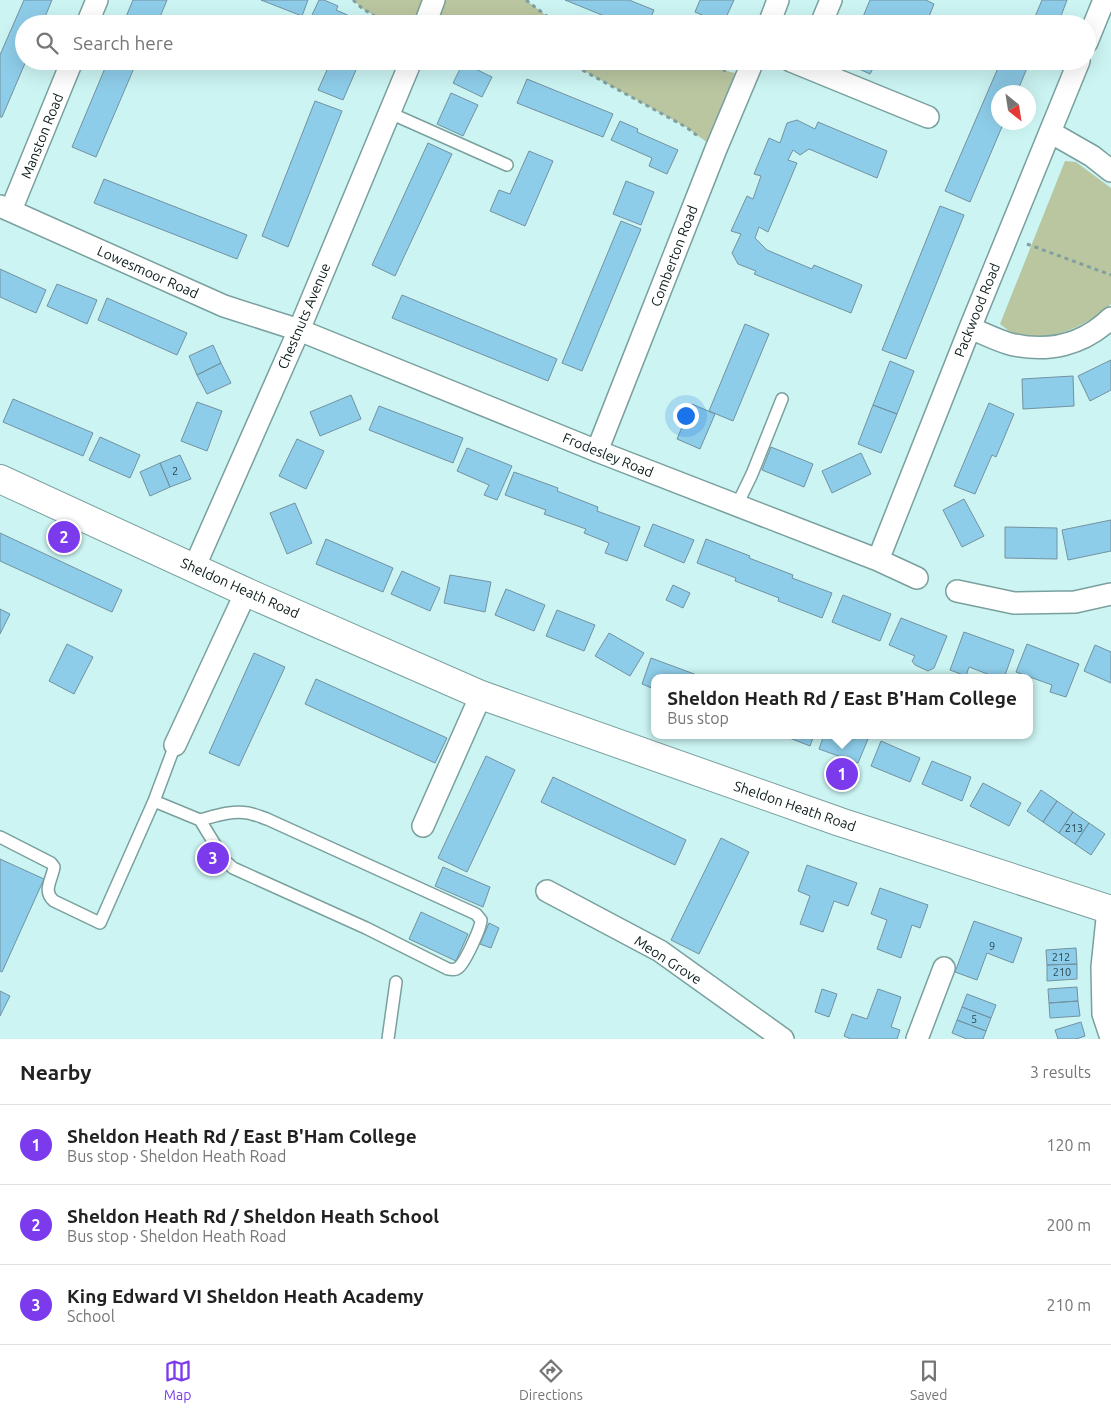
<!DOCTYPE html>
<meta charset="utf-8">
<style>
:root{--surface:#fff;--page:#f6f6f6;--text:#222;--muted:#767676;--line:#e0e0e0;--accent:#7c3aed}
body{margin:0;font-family:Ubuntu,sans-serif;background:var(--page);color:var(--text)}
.compass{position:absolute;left:991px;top:85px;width:45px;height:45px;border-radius:50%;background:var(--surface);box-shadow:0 5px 20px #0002;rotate:150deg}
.you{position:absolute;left:685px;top:415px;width:18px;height:18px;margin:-12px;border:4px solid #fff;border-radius:50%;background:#1a73e8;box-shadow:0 0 0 8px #1a73e833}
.badge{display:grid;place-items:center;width:32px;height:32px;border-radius:50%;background:var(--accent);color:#fff;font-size:16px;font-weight:700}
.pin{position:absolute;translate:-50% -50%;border:2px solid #fff;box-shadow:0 1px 5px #0006}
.popup{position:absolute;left:651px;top:674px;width:382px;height:65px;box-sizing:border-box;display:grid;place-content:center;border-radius:10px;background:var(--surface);filter:drop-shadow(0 1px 4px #0005);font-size:16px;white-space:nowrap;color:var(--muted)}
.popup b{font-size:19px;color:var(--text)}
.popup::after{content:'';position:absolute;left:50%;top:100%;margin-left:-10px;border:10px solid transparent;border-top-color:var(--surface)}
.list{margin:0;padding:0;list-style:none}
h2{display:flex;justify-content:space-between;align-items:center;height:65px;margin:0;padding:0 20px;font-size:21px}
h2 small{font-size:16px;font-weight:400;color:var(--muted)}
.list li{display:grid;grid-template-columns:32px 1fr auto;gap:15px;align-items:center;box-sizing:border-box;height:80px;padding:0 20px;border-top:1px solid var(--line)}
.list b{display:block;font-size:19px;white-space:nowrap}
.list p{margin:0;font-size:16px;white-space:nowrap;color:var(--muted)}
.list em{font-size:16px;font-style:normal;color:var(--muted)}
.icon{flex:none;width:28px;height:28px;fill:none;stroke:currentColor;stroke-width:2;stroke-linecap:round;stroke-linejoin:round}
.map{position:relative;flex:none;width:1111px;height:1039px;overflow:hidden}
.search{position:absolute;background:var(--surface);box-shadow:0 5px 20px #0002;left:15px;right:15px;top:15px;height:55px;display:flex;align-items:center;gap:12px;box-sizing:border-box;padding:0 18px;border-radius:28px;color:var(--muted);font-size:19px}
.sheet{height:305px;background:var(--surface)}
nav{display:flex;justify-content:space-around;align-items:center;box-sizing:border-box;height:70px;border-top:1px solid var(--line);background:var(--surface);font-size:14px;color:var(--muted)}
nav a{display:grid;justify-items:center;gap:2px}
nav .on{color:var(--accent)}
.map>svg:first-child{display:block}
.green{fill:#b9c6a0}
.building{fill:#8ecde9;stroke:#7292a1}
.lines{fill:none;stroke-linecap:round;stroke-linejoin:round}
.lane-casing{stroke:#7aa09e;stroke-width:14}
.street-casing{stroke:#7aa09e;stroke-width:24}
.secondary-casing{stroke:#7aa09e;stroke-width:30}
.path{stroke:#809f9e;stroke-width:3;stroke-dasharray:4 4;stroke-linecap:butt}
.lane{stroke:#fff;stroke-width:11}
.street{stroke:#fff;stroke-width:21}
.secondary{stroke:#fff;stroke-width:28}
.labels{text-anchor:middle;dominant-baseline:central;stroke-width:4;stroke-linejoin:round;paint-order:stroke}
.number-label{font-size:11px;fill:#2c484e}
.street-label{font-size:14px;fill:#0c1b1b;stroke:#fff}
</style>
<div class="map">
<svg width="1111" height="1039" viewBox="0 0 1111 1039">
<rect width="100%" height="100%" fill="#cbf4f2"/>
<!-- green -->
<path class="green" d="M353 0H526L557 24H388L363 9Z
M552 61H668L716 68 742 75 716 149 686 127 575 66Z
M1065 161 1076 162 1111 188V304C1087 326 1042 348 1009 331 1006 329 1003 326 1000 324Z"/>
<!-- building -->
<path class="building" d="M24 0H52L42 24H24V61H26L2 117H0V55Z
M133 0H167L157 24H137L125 19Z
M261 0H308L302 16Z
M319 0H324L338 6 336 10 368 24H332L312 15Z
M565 0H629L654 10 648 24H624Z
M700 0H734L723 24 695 12Z
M870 0H926L934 4 926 24H921L916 21 915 24H860Z
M1042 0H1067L1058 24H1032Z
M108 61H137L96 157 72 147Z
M331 61H336L356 70 343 100 318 90Z
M860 61H890L886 69 875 65 870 74 857 68Z
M1001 61H1030L1017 92H998V122H1004L970 202 945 191Z
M463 63 492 77 482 97 453 83Z
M527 79 613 114 603 137 517 103Z
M451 93 478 105 463 136 437 124Z
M315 101 342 111 288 247 262 236Z
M797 120 815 129 818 122 887 151 877 178 809 149 800 155 793 150 788 160 797 163 768 232 759 227 755 238 767 250 812 269 814 265 862 285 851 313 754 274 756 271 738 264 732 253 741 234 731 231 747 196 753 199 761 176 754 174 769 138 780 143 787 123Z
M620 121 638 129 637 132 678 150 667 174 649 166 652 158 611 140Z
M428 143 452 154 395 276 372 265Z
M529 151 553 161 525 226 490 211 499 190 510 194Z
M104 179 247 235 237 259 94 203Z
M626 181 654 192 641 225 613 214Z
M940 206 964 215 906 359 882 350Z
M621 221 641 229 582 371 562 363Z
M0 269 46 290 36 313 0 297Z
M57 284 97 300 87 324 47 306Z
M402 295 557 359 548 381 392 318Z
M107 298 187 333 177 355 98 320Z
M745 324 769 334 733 421 709 411Z
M213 345 221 363 197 375 189 356Z
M1111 360V390L1090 401 1078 376Z
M890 361 914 371 897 414 873 405Z
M221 363 231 383 207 394 197 375Z
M1073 376 1074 406 1023 409 1022 379Z
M351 395 361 419 320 436 310 412Z
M13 399 93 433 83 456 3 422Z
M197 402 222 411 207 451 181 441Z
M989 403 1014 414 996 457 992 455 975 494 954 486Z
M692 404 715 414 700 449 677 439Z
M873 405 897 414 881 453 858 444Z
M379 406 463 438 453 463 369 430Z
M100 437 140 455 130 478 89 460Z
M297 439 324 451 306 489 279 476Z
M771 447 813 464 804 487 762 470Z
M467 448 512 466 497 500 484 495 489 485 457 471Z
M861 453 871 474 832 493 822 471Z
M180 455 191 479 170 487 160 463Z
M160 463 170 487 150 496 140 472Z
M514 472 558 488 557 491 598 507 597 511 640 527 627 561 605 553 609 543 584 533 586 529 544 514 546 510 505 495Z
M964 499 984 536 962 547 943 510Z
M295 503 312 543 287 554 270 513Z
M1111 520V551L1068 560 1062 530Z
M653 524 694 540 684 563 644 546Z
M1005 527 1057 528V559L1005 558Z
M0 533 122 590 112 612 0 561Z
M326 539 393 568 383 592 316 564Z
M706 539 750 556 749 558 793 575 792 578 832 593 822 618 778 601 779 598 735 581 736 578 697 563Z
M402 571 440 588 430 611 391 594Z
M450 575 491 582 485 612 444 603Z
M673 585 690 593 683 608 666 600Z
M506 589 545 605 534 631 495 615Z
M843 595 891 614 880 641 832 622Z
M0 609 10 614 0 634Z
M557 610 595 625 584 651 546 636Z
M901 618 947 636 934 668 928 671 915 665 912 661 915 656 889 645Z
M964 632 1014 650 1004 678H998L969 667 966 676 950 670Z
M609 633 644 653 630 676 595 656Z
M67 644 93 657 74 694 49 681Z
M1027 644 1079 664 1066 697 1050 692 1052 685 1016 672Z
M1095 645 1111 652V683L1084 671Z
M254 653 285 667 239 766 209 753Z
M651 658 705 678H654V689L642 684Z
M316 679 447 738 435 763 305 704Z
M782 735H814L810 746Z
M824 735H858L868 739 858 763 819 749Z
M881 741 920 758 910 782 871 766Z
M486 756 515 770 467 872 438 858Z
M932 761 971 777 962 801 922 784Z
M553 777 686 840 675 865 541 802Z
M983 783 1021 803 1009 826 970 806Z
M1041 790 1057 801 1043 822 1027 811Z
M1057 801 1073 812 1059 833 1043 822Z
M1073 812 1089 823 1075 844 1059 833Z
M1089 823 1105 834 1091 855 1075 844Z
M721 838 749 852 699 954 671 940Z
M0 859 44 879 2 972 0 971Z
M807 865 857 883 848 906 834 901 823 932 800 924 810 896 798 891Z
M443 867 490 887 483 907 435 886Z
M880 888 928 905 920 928 912 925 901 958 877 949 887 920 871 914Z
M421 912 468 934 456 961 409 939Z
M974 921 1022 938 1013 963 987 953 977 980 955 972Z
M489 923 499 928 491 948 480 944Z
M1076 948 1077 964 1047 965 1046 950Z
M1077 964V979L1047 981V965Z
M1077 987 1078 1001 1049 1003 1048 989Z
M822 989 837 994 829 1017 815 1012Z
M878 989 901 997 891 1027 900 1030 897 1039H851L844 1036 852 1014 867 1019Z
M0 991 10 996 0 1016Z
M967 994 996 1005 991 1018 962 1007Z
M1078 1001 1080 1016 1050 1018 1049 1003Z
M962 1007 991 1018 986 1031 957 1020Z
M957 1020 986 1031 983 1039H967L952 1033Z
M1081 1022 1085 1036 1076 1039H1058L1055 1030Z"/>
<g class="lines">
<defs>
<path id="lane" d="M390 113 507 165
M737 505 752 474 782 399
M154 801 200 820 225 861 233 868 366 928 448 969C452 970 456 970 459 967 465 962 481 928 481 920L476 914 267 819C261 817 254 814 248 813 232 810 215 816 200 820
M0 837 51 863 54 867C52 880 42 891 54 901L100 923 154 801 175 745
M388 1039 396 982"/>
<path id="street" d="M87 24 97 0
M425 24 434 0
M769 24 778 0
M821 24 831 0
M1087 42 1104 0
M791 61 928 117
M1050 132 1092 156 1111 171
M0 206 224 306 299 330 597 451 878 560 917 578
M11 210 72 61
M970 328C983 333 996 340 1010 344 1048 353 1083 345 1111 318
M597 451 716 149 753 61
M878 560 970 328 1079 61
M194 568 299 330 411 61
M957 591 1014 603 1075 602 1111 594
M175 745 246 592
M423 826 481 695
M547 891 660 951 783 1039
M1108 909 1102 967 1103 1014 1111 1038
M917 1039 944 968"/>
<path id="secondary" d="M0 479 246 592 481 695 840 822 1111 910"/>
</defs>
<!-- lane casing -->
<use href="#lane" class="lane-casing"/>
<!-- street casing -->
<use href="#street" class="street-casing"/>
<!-- secondary casing -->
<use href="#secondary" class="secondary-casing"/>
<!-- path -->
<path class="path" d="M353 0 363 9 388 24
M526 0 557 24
M552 61 575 66 686 127 699 137
M668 61 716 68 726 71
M1027 244 1111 275"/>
<!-- lane -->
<use href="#lane" class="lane"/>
<!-- street -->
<use href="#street" class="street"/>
<!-- secondary -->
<use href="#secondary" class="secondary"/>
</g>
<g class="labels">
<!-- number labels -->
<g class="number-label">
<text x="175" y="471">2</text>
<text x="1074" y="828">213</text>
<text x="992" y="946">9</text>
<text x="1061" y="957">212</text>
<text x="1062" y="972">210</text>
<text x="974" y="1019">5</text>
</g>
<!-- street labels -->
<g class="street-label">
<text transform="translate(42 136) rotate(-68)">Manston Road</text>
<text transform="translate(674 256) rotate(-69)">Comberton Road</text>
<text transform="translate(148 272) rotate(24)">Lowesmoor Road</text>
<text transform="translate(977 310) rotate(-68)">Packwood Road</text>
<text transform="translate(304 316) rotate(-67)">Chestnuts Avenue</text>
<text transform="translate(608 455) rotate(22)">Frodesley Road</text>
<text transform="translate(240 588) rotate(24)">Sheldon Heath Road</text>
<text transform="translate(795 806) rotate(19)">Sheldon Heath Road</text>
<text transform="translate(668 960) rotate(33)">Meon Grove</text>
</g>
</g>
</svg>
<svg class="compass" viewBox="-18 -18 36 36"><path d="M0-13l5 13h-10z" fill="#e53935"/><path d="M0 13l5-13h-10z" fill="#767676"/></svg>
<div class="you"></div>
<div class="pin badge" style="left:842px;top:774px">1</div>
<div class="popup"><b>Sheldon Heath Rd / East B'Ham College</b>Bus stop</div>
<div class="pin badge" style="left:64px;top:537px">2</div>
<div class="pin badge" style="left:213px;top:858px">3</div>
<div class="search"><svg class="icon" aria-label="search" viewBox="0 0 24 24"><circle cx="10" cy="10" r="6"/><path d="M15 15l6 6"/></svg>Search here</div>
</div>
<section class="sheet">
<h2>Nearby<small>3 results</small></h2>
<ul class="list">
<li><span class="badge">1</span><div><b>Sheldon Heath Rd / East B'Ham College</b><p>Bus stop · Sheldon Heath Road</p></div><em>120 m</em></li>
<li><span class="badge">2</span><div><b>Sheldon Heath Rd / Sheldon Heath School</b><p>Bus stop · Sheldon Heath Road</p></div><em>200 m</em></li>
<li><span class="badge">3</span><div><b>King Edward VI Sheldon Heath Academy</b><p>School</p></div><em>210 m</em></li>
</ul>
</section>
<nav>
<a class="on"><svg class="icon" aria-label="map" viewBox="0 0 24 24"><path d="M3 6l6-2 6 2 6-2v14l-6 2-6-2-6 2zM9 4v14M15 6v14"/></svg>Map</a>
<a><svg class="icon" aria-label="directions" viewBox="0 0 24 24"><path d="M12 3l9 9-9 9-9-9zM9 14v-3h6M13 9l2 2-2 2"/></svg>Directions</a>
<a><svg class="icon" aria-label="saved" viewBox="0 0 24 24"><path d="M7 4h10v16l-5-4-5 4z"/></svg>Saved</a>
</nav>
